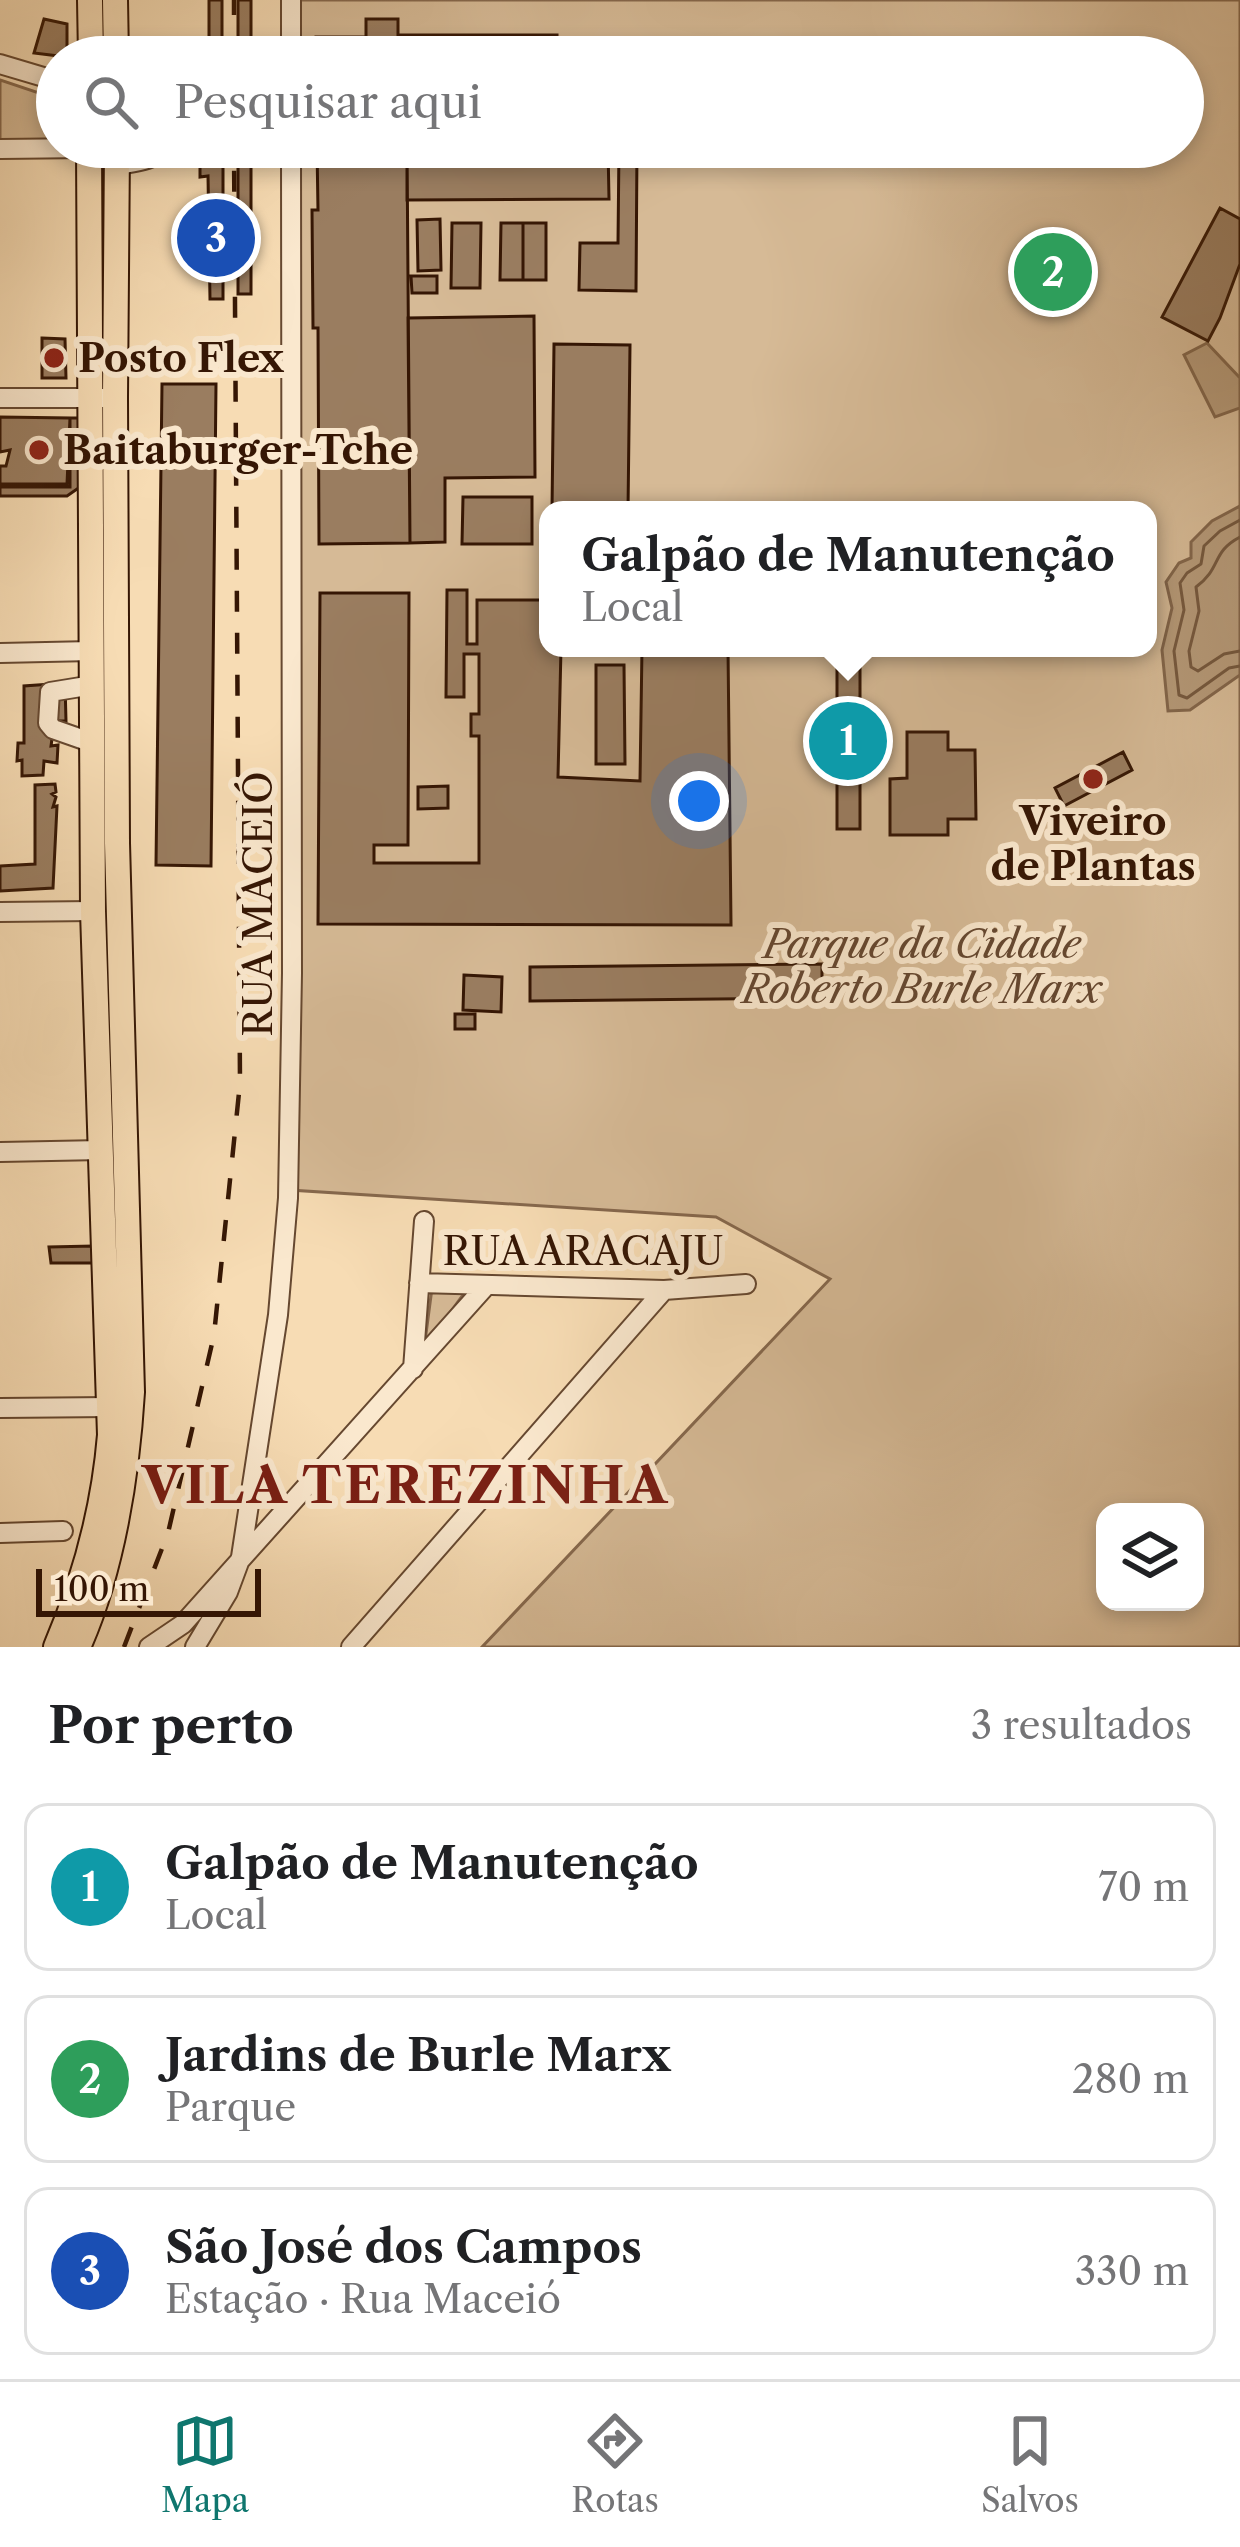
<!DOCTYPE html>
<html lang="pt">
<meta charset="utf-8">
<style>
:root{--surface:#fff;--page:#f2f2f2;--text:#202124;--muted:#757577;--line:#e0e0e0;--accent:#0f766e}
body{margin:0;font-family:"Libre Caslon Text",serif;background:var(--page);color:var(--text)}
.controls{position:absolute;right:36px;bottom:36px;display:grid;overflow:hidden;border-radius:24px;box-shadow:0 6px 18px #0003}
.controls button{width:108px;height:108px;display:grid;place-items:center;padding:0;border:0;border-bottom:3px solid var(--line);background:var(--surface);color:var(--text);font:60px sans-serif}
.scale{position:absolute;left:36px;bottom:30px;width:225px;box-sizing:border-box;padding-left:12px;border:6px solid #351604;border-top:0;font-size:33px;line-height:42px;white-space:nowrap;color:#351604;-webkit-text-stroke:9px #fae8ce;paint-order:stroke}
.you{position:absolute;left:699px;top:801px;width:42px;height:42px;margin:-30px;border:9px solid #fff;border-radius:50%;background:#1a73e8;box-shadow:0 0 0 18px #1a73e833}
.badge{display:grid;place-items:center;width:78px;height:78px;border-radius:50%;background:var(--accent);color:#fff;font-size:39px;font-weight:700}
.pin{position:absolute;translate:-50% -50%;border:6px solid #fff;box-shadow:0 3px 12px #0006}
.popup{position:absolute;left:539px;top:501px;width:618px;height:156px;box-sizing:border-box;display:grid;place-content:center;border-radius:24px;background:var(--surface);filter:drop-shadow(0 3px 9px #0005);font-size:39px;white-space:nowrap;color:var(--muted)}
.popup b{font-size:45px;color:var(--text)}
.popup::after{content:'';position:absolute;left:50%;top:100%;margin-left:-24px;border:24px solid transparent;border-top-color:var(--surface)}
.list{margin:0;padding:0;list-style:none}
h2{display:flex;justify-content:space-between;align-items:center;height:156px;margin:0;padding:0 48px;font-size:51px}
h2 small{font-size:39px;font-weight:400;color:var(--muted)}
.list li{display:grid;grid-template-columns:78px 1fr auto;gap:36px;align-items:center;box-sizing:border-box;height:168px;margin:0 24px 24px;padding:0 24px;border:3px solid var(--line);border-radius:24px}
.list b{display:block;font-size:45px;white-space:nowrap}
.list p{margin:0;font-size:39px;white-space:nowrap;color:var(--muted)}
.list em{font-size:39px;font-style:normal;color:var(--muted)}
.icon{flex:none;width:66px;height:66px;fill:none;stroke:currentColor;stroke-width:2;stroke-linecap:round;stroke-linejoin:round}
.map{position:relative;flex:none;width:1240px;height:1647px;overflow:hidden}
.search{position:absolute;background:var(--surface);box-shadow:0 6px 18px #0003;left:36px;right:36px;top:36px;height:132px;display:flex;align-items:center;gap:30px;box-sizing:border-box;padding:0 42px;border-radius:66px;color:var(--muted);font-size:45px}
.sheet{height:732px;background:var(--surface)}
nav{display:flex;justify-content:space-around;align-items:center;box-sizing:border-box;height:168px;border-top:3px solid var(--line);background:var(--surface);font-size:33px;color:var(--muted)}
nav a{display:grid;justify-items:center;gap:6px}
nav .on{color:var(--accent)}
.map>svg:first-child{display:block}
.green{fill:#d6ba96;stroke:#86684d;stroke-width:3;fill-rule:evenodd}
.water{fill:#b59978;stroke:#82654a;stroke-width:3}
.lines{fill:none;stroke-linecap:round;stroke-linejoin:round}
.shore{stroke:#75583e;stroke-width:3}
.building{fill:#9a7d60;stroke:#351604;stroke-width:3}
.minor-casing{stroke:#664830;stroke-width:22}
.major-casing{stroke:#351604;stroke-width:28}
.minor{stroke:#fae8ce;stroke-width:18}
.major{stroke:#f7dcb4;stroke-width:24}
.rail{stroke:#351604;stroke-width:4.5;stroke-dasharray:21 21;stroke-linecap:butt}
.poi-dot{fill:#8f2418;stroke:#fae8ce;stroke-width:4.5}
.labels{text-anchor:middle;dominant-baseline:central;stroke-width:12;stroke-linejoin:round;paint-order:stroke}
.poi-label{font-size:39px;font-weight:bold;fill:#351604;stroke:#fae8ce;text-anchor:start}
.street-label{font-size:39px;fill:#351604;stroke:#fae8ce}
.park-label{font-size:39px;font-style:italic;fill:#654730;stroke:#fae8ce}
.district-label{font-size:51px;font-weight:bold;letter-spacing:3px;fill:#7a1f14;stroke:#fae8ce}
</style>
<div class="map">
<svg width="1240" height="1647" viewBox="0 0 1240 1647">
<rect width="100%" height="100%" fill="#f7dcb4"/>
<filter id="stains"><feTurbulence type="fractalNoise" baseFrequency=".00167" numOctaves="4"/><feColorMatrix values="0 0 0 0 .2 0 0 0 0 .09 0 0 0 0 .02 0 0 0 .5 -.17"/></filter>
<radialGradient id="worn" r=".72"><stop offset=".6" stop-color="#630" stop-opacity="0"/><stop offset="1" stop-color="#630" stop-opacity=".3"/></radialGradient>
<!-- green -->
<path class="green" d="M295 0H1240V1647H482L830 1279 716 1217 290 1190 294 147H1183V57H295ZM548 510H1148V648H548ZM1105 1512H1195V1602H1105Z
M0 80 57 99V143L0 145Z
M432 1288H468L424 1349Z"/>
<!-- water -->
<path class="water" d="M1207 343 1240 378V408L1215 417 1184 355Z
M1240 506V675L1190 710 1168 711 1162 650 1172 608 1166 582 1179 563 1191 558V542L1212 521Z"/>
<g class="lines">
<!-- shore -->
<path class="shore" d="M1240 520 1220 531 1204 546 1201 564 1187 573 1180 583 1184 610 1174 651 1179 695 1187 698 1229 668 1240 666
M1240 537C1211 552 1222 568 1196 587L1199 611 1189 651 1191 667 1198 671 1224 654 1240 651"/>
</g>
<!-- building -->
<path class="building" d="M209 0H222V57H209Z
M238 0H251V57H238Z
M44 19 67 24V57L34 53Z
M366 19H398V35H557V57H316V37H366Z
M200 147H223V299H210L208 176 200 177Z
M238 147H251V294H238Z
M317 147H407L410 543 319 544 318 328H313L312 210H318Z
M407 147H608L609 199 407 200Z
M619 147H637L636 291 579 290 580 243H618Z
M1220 208 1240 219V264L1220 318 1208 341 1162 317Z
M440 219 441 270 418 271 417 220Z
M452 223H481L480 288H451Z
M501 223H523V280H500Z
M523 223H546V280H523Z
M411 276H437V293H412Z
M534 316 535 477 445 478V542L410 543 408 318Z
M42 338 65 339 66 378H42Z
M554 344 630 345 628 510H552Z
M162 384H216L211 866 156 865Z
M0 417 70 418 67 484H0V466H6L10 450 0 452Z
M70 418H81L80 487 67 496H0V487H70Z
M463 497H532V544H462Z
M447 590H467V644H477V600H548V648H561L558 777 640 781 642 648H728L731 925 318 924 320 593H409L408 845H374V863H479V736H471V714H479V654H464V697H446Z
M837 664H860V829H837Z
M596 665H624L625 764H596Z
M65 683 66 721H57L59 737 52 739 51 746 58 745 57 763 44 761 43 775 22 776V760L17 761 18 743H24V686Z
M907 732H948V750H975L976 819H948V835H890V779L907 778Z
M1123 752 1132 770 1064 806 1055 788Z
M55 784 56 792 52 794 56 797 53 807 57 806 53 888 0 891V866L35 864V785Z
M448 786V808L418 809V787Z
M822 964V998L530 1001V967Z
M464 975 502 977 501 1012 463 1010Z
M455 1014H475V1029H455Z
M93 1246V1263H51L49 1247Z"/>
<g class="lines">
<defs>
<path id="minor" d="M291 57V0
M0 64 57 81
M0 149 89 148
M117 165C133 162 154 162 163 147
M0 398H103
M0 653 92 651
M93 685 50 692 48 723 53 729 93 743
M0 912 93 911
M0 1152 102 1150
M419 1283 664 1290 746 1284
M413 1369 424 1221
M0 1408 111 1407
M0 1533 63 1531
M149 1647 183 1624 485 1287
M195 1647 228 1592 241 1557 278 1315 288 1198 292 973 291 147
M351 1647 664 1290"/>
<path id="major" d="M90 0 91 57
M115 0 116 57
M56 1647C84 1581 104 1508 110 1435L93 911 89 147
M78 1647C112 1571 127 1475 132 1392L117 843 115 398 117 147"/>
</defs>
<!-- minor casing -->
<use href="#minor" class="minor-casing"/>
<!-- major casing -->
<use href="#major" class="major-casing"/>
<!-- minor -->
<use href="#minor" class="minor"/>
<!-- major -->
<use href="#major" class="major"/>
<!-- rail -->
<path class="rail" d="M234 57V0
M124 1647 168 1533 214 1335 240 1083 234 147"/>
</g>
<!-- markers -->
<g class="poi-dot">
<circle cx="54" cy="358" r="12"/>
<circle cx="39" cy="450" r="12"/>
<circle cx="1093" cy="779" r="12"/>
</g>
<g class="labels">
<!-- poi labels -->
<g class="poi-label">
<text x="78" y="358">Posto Flex</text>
<text x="63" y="450">Baitaburger-Tche</text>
<text x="1093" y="821" text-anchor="middle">Viveiro<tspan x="1093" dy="45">de Plantas</tspan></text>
</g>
<!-- street labels -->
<g class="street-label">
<text transform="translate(258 904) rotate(-90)">RUA MACEIÓ</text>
<text x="583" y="1251">RUA ARACAJU</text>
</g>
<!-- park labels -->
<g class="park-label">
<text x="922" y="944">Parque da Cidade<tspan x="922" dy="45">Roberto Burle Marx</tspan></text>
</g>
<!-- district labels -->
<g class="district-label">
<text x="406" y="1485">VILA TEREZINHA</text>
</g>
</g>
<rect width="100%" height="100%" filter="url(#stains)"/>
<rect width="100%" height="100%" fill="url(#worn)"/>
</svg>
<div class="controls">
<button><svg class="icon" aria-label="layers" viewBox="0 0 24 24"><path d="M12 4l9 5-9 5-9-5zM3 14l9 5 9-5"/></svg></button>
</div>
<div class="scale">100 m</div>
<div class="you"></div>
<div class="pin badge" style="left:848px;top:741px;background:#0f9aa8">1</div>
<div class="popup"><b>Galpão de Manutenção</b>Local</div>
<div class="pin badge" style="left:1053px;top:272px;background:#2e9e5b">2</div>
<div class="pin badge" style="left:216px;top:238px;background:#1a4fb4">3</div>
<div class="search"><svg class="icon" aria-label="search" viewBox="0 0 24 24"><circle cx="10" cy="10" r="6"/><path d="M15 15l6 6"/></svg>Pesquisar aqui</div>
</div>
<section class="sheet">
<h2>Por perto<small>3 resultados</small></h2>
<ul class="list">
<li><span class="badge" style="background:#0f9aa8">1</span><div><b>Galpão de Manutenção</b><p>Local</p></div><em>70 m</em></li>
<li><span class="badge" style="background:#2e9e5b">2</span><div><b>Jardins de Burle Marx</b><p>Parque</p></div><em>280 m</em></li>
<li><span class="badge" style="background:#1a4fb4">3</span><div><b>São José dos Campos</b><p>Estação · Rua Maceió</p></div><em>330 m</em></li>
</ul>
</section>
<nav>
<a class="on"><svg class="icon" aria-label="map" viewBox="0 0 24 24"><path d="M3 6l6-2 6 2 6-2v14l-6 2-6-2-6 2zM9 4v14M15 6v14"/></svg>Mapa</a>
<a><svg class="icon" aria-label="directions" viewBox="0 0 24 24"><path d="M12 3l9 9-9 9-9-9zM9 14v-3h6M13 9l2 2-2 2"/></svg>Rotas</a>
<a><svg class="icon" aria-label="saved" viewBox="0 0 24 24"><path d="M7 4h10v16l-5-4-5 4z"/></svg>Salvos</a>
</nav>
